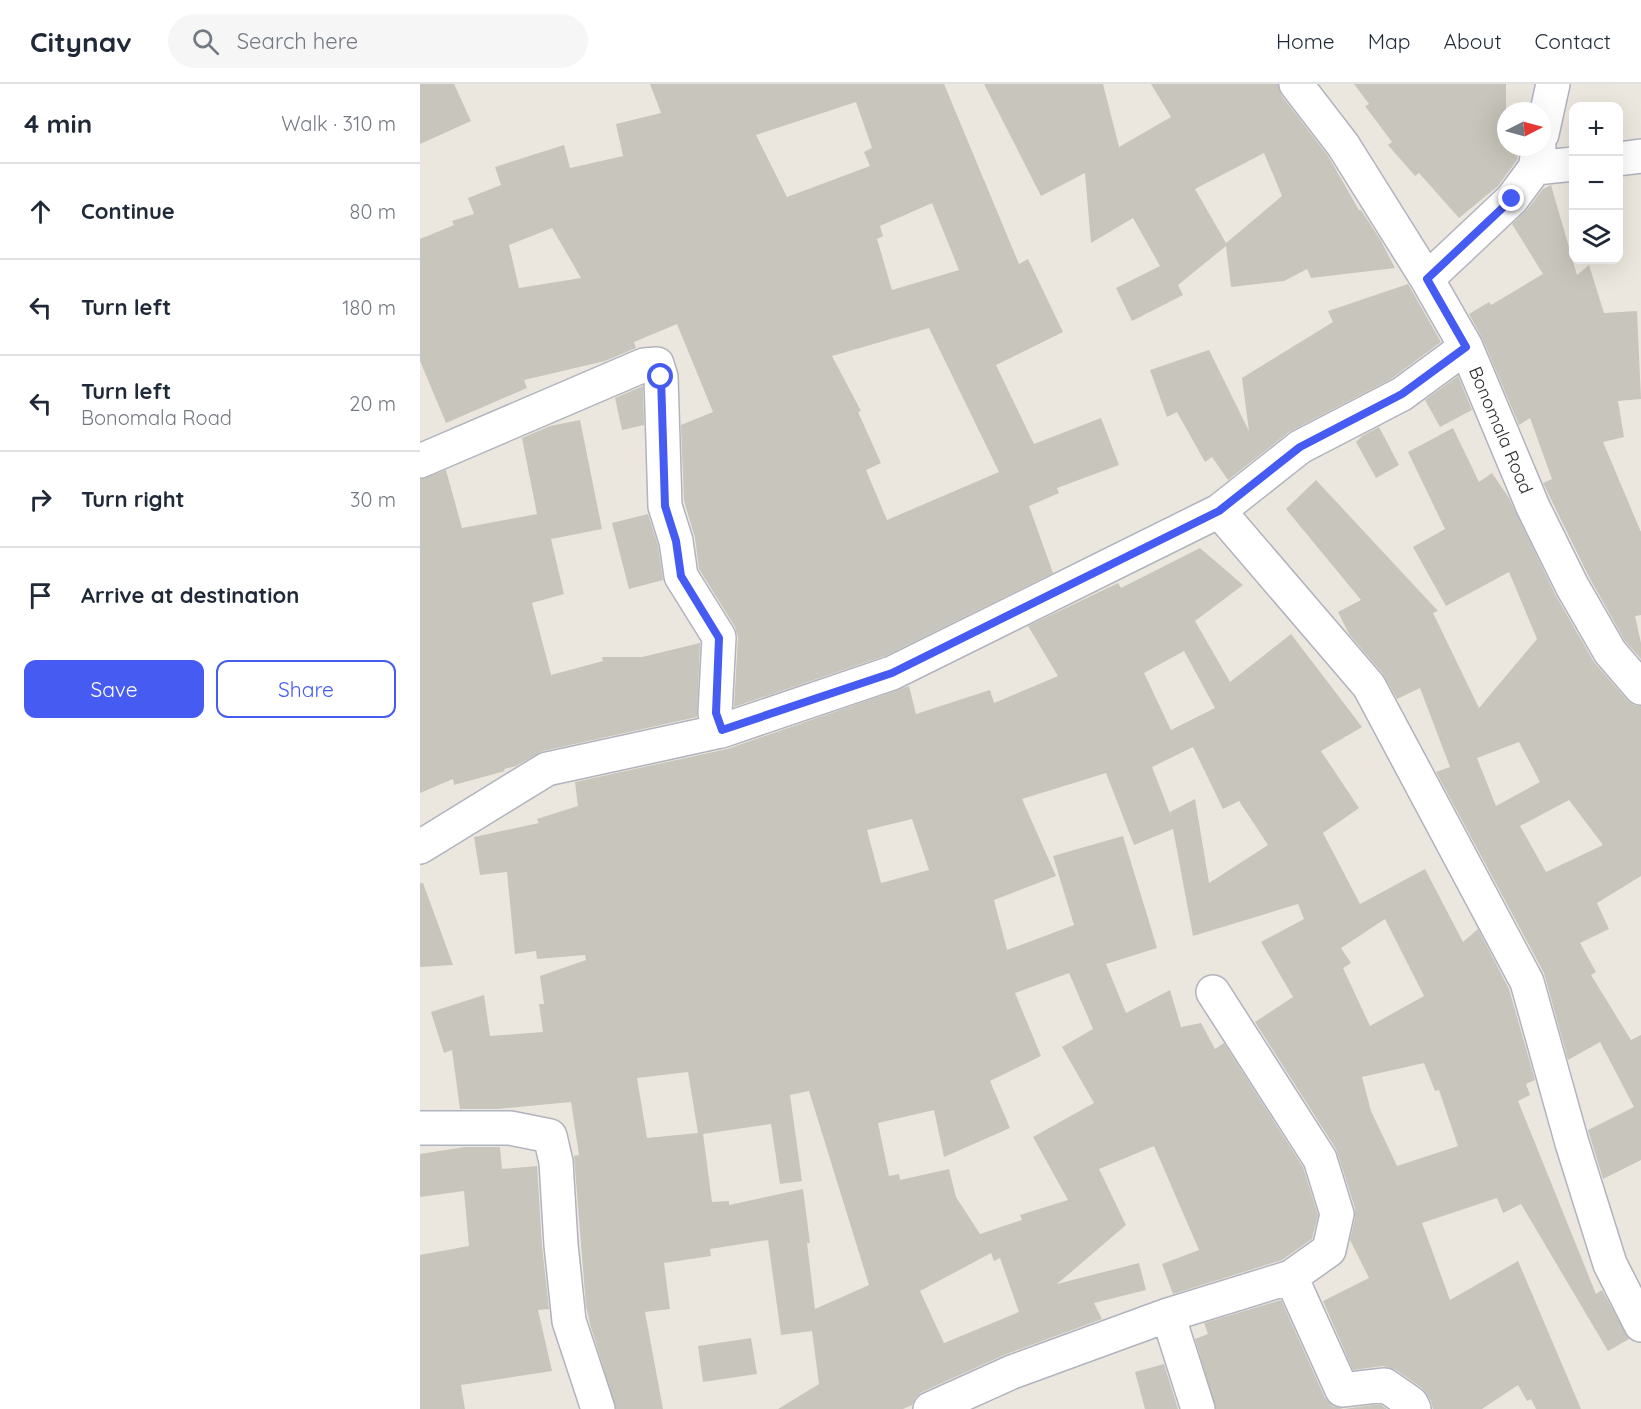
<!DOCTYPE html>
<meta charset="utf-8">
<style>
:root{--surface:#fff;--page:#f6f6f7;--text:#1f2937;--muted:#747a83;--line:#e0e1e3;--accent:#465bf1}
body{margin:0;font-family:Quicksand,sans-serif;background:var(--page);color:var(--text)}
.controls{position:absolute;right:18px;top:18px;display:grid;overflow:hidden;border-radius:12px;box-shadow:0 6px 24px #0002}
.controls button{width:54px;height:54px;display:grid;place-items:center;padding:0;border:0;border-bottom:2px solid var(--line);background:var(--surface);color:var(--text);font:30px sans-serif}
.compass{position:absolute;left:1077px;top:18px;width:54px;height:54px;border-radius:50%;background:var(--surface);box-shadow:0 6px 24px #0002;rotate:84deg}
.stop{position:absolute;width:18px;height:18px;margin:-14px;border:4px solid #465bf1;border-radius:50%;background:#fff}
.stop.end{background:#465bf1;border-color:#fff;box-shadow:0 2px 6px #0008}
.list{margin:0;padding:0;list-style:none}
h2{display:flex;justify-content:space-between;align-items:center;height:78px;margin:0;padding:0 24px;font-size:26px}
h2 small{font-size:20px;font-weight:400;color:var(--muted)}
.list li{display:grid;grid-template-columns:39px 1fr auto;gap:18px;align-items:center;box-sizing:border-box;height:96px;padding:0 24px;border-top:2px solid var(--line)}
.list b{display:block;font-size:22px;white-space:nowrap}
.list p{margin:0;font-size:20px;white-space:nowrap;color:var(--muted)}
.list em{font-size:20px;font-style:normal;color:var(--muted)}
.actions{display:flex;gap:12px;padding:18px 24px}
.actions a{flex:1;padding:14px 0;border:2px solid var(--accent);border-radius:12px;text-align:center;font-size:21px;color:var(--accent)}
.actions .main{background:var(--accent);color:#fff}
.icon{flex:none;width:33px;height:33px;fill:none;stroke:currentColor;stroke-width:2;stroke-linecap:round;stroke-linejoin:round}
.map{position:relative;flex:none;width:1221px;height:1325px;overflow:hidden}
header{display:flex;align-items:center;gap:36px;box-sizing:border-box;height:84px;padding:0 30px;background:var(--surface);border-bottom:2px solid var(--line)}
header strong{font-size:28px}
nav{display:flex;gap:33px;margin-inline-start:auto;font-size:21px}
.search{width:420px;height:54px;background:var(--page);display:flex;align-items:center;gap:15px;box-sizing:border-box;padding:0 21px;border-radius:33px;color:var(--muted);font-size:22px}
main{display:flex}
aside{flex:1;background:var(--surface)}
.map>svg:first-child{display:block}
.building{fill:#c8c5bc;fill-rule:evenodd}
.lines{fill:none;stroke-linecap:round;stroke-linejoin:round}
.minor-casing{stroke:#b1b3be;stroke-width:36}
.minor{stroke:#fff;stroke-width:33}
.route{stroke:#465bf1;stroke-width:8}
.labels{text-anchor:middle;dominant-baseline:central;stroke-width:6;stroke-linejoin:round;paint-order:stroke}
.street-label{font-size:18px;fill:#2b2b2b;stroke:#fff}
</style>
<header>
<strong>Citynav</strong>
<div class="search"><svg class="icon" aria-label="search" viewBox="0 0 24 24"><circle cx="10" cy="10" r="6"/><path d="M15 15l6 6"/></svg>Search here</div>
<nav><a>Home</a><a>Map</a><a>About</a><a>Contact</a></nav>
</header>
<main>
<aside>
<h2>4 min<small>Walk · 310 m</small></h2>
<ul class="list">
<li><svg class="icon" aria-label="ahead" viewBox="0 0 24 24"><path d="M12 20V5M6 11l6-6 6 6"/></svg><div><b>Continue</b></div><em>80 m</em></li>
<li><svg class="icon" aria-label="left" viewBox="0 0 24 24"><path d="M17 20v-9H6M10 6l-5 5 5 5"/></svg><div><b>Turn left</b></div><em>180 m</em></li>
<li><svg class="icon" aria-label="left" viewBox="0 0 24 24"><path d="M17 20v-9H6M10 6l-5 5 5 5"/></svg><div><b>Turn left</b><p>Bonomala Road</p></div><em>20 m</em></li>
<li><svg class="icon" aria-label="right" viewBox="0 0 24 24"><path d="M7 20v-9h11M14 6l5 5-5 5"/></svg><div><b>Turn right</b></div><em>30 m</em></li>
<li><svg class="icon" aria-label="arrive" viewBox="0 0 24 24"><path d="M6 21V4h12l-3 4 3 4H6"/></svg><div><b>Arrive at destination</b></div></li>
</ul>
<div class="actions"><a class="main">Save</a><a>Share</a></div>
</aside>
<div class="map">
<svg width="1221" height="1325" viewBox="0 0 1221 1325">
<rect width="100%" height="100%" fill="#ece7de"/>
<!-- building -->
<path class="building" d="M0 0H34L51 37 0 60Z
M230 0H524L599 180 608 175 643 248 576 281 614 360 681 334 699 381 637 404 639 409 609 422 633 489 465 572 314 623 318 553 315 543 279 485 275 454 264 417 261 341 293 328 257 240 214 258 216 264 185 277 104 296 107 304 26 339 0 277V155L34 141 32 137 54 130 48 114 81 101 75 83 144 61 150 84 203 72 196 40 241 29ZM436 18 452 64 444 68 450 82 367 113 336 51ZM512 119 539 186 472 206 457 155 463 152 460 142ZM132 144 161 194 99 204 89 161ZM509 244 579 388 467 436 446 386 461 379 438 328 441 327 412 272Z
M564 0H683L699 63 751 33 731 0H858L861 11 908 72 939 126H941L961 157 975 184 891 194 887 185 864 197 811 203 806 162 758 201 763 211 712 237 696 204 740 182 713 134 671 159 665 89 621 112ZM844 69 862 112 806 159 775 105Z
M934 0H1086V63H1099L1097 76 1078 102 1039 134 999 89 995 92 968 61 972 58 945 22 949 20Z
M1131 101 1157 191 1169 181 1184 229 1217 227 1221 315 1198 317 1204 353 1183 358 1221 448V531L1215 532 1221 559V575L1205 557 1169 493 1123 399 1132 395 1110 334 1099 341 1063 256 1049 230 1069 218 1071 221 1123 190 1092 140 1107 126 1123 105Z
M988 200 1021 258 971 295 869 348 808 396 792 373 785 378 757 328 747 333 730 286 789 266 829 347 822 294 913 238 908 227Z
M1038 292 1052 326 1020 343 1005 316Z
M223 302 224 341 202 346 195 314Z
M160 336 182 445 131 455 144 510 112 519 131 591 183 577 182 573H222L280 559 277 633 123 667 96 682 84 685 85 687 34 701 33 695 0 709V395L26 386 42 444 117 430 102 354 130 342Z
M959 343 979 381 956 394 936 358 942 352Z
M1033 344 1059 398 1072 389 1089 414 1135 510 1174 578 1207 616 1214 621 1221 622V792L1177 819 1189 845 1160 859 1176 888 1171 891 1211 956 1221 951V1076L1183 1095 1168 1046 1214 1023 1180 958 1148 976 1124 889 1016 688 1030 683 1000 604 977 615 963 590 929 550 918 528 941 516 866 425 896 396 1018 527 1013 529 1059 624 1117 555 1089 488 1026 522 993 463 1025 445 988 368ZM1099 658 1120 698 1076 722 1057 674ZM1149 716 1183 761 1126 788 1100 742Z
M228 430 238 461 243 496 209 505 192 439Z
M780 464 823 501 775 537 810 598 871 550 942 643 901 667 939 724 903 749 940 820 1005 785 1043 858 1058 845 1089 905 1115 996 1106 1000 1110 1011 1098 1017 1176 1210 1182 1206 1209 1255 1188 1267 1101 1120 1083 1129 1077 1114 1002 1139 1030 1216 1098 1177 1161 1325H1116L1111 1315 1107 1317 1098 1301 1062 1325H1013L1011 1317 1002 1304 976 1286 963 1282 933 1286 903 1217 949 1194 930 1156 935 1134V1124L916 1065 835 938 873 913 841 858 884 835 878 820 773 852 753 745 714 761 686 689 602 715 636 792 574 816 587 866 654 841 633 772 703 752 737 864 686 880 706 929 750 906 761 943 781 939 795 965 804 959 883 1083 898 1131 892 1155 862 1176 753 1210 742 1180 779 1166 734 1062 679 1085 706 1141 637 1200 719 1179 726 1206 674 1219 682 1235 584 1271 502 1308 495 1314 492 1321 483 1325H358L399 1300 392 1247 361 1251 348 1156 290 1165 291 1172 244 1179 250 1225 225 1228 243 1325H196L170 1240 166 1222 154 1072 159 1071 151 1018 78 1025H40L32 966 24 969 11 928 64 911 70 952 123 948 119 920H124L120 892 166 876 165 871 117 875 116 867 95 870 87 788 60 791 54 753 119 739 117 735 158 722 155 698 307 665 489 602 496 630 570 606 574 619 638 592 608 542 698 499 701 504ZM764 567 795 624 751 646 724 589ZM773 663 803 725 819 717 848 761 789 799 775 715 750 728 751 732 732 683ZM492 735 509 786 461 799 447 746ZM965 835 1004 912 950 942 923 884 931 879 921 864ZM649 889 673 945 642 963 674 1019 613 1053 648 1116 600 1131 602 1136 560 1150 536 1113 529 1085 480 1096 479 1090 469 1092 458 1039 514 1026 524 1073 590 1044 570 997 621 972 595 909ZM1004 979 1015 1007 1019 1006 1038 1062 977 1082 951 1027 942 993ZM268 988 278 1049 227 1054 217 994ZM389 1007 449 1201 395 1225 387 1159H390L383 1105 309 1121V1117L292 1118 283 1050 351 1040 360 1100 382 1097 370 1011ZM571 1169 574 1177 580 1174 599 1228 524 1259 500 1207Z
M0 799H3L33 881 0 883Z
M45 1063H80L82 1085 117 1082 122 1162 129 1225 118 1226 132 1287 41 1301 45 1325H0V1171L49 1162 44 1107 0 1113V1070Z
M861 1216 905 1314 912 1322 924 1325 960 1320 967 1325H796L775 1255 788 1250 784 1239Z
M331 1254 337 1290 283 1298 278 1262Z
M744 1280 758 1325H725L715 1288Z"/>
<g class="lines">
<defs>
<path id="minor" d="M876 0 923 61 1007 195 1046 263 1113 423 1152 502 1190 568 1221 604
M1122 50 1133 0
M1198 75 1221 72
M1115 84 1154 80
M1007 195 1092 115 1115 84 1119 63
M0 377 224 281 237 280 241 293 245 422 256 457 261 492 299 553 295 629 301 647
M799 427 949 602 1107 898 1152 1059 1190 1180 1221 1241
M0 763 127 685 301 647 472 589 799 427 880 363 982 310 1046 263
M0 1044H90L130 1052 136 1078 141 1161 149 1237 178 1325
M871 1193 922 1306 965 1301 991 1319 994 1325
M748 1231 778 1325
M510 1325 592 1288 748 1231 871 1193 909 1166 917 1130 900 1075 793 908"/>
</defs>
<!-- minor casing -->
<use href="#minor" class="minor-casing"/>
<!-- minor -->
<use href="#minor" class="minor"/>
</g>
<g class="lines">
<!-- route -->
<path class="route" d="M241 293 245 422 256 457 261 492 299 554 296 629 302 646 472 589 799 427 880 363 982 310 1046 263 1007 195 1092 115"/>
</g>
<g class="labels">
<!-- street labels -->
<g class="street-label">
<text transform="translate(1081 346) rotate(67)">Bonomala Road</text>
</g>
</g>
</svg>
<div class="controls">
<button>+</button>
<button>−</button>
<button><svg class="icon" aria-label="layers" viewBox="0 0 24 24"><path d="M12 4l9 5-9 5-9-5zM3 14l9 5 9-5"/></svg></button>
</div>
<svg class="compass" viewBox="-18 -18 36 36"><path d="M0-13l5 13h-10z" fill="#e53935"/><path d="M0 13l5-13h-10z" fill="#747a83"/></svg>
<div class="stop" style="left:241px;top:293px"></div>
<div class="stop end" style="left:1092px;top:115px"></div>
</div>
</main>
